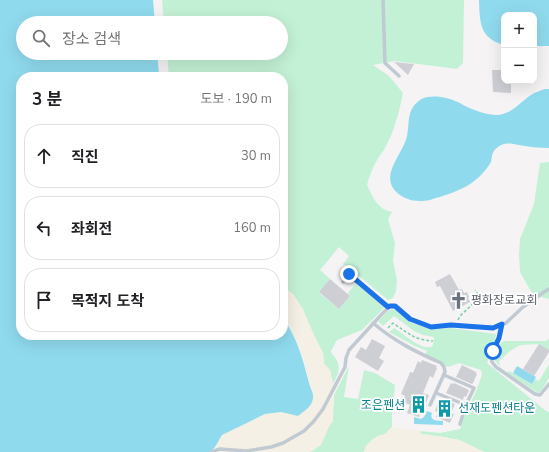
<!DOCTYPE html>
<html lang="ko">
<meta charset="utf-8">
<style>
:root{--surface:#fff;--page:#f6f6f6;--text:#202124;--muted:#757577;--line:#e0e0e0}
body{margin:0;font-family:"Nunito Sans","Noto Sans KR",sans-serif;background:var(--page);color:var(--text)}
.controls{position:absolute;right:12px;top:12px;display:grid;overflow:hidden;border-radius:8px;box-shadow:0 4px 16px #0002}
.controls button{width:36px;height:36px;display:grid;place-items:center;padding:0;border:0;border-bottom:1px solid var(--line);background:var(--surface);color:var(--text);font:20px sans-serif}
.stop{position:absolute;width:12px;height:12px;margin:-9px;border:3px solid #1a73e8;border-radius:50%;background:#fff}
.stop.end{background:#1a73e8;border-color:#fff;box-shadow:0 1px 4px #0008}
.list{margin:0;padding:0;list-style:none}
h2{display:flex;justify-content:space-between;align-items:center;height:52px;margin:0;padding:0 16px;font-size:17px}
h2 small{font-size:13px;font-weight:400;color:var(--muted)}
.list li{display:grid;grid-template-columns:26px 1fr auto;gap:12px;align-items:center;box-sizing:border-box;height:64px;margin:0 8px 8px;padding:0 8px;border:1px solid var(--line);border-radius:16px}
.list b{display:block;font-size:15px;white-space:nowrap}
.list em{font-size:13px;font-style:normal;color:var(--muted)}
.icon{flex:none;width:22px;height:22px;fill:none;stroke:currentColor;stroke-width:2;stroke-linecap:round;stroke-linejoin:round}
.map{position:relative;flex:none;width:549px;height:452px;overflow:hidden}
.search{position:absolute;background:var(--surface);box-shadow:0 4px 16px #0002;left:16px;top:16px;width:272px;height:44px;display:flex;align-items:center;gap:10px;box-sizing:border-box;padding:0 14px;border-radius:22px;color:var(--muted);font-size:15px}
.panel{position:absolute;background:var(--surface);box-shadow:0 4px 16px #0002;left:16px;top:72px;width:272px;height:268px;border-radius:16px}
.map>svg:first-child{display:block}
.green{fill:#c3f1d5}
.sand{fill:#f5f0e5}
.water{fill:#90daee}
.building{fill:#cdcfd5}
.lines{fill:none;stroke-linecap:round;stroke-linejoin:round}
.path{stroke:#7ad0a6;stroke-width:1.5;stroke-dasharray:3 2;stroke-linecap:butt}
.service{stroke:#c1cad2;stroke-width:3.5}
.route{stroke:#1a73e8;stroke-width:5}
.labels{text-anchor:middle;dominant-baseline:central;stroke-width:3.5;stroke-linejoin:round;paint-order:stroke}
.worship-label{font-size:12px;fill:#5b616d;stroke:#fff;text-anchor:start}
.culture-label{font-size:12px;fill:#0d838f;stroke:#fff;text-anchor:end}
</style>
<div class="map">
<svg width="549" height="452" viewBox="0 0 549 452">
<rect width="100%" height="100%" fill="#f5f3f3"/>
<!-- green -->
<path class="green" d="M162 0H464L463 63 457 69 395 61 373 65 389 76 403 93C399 112 395 129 386 146 383 152 379 156 376 162 372 169 369 177 367 185 373 197 377 209 392 212L388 219 395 243 393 261 397 280 396 291 393 298 388 300 358 275 343 264 349 256 339 247 320 270 330 279 319 293 339 309 350 296 348 293 356 283 385 307 362 330 337 340 331 351C332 355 334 356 336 359 342 368 337 376 333 384L330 370 324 364 323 353 312 331 293 294 283 287V77H169L167 53H281V23H164Z
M549 162V299L533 295 520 272 519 255 520 239 534 204 540 163Z
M392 309 399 312 412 323 427 328 435 329 450 328 496 334 494 347 487 363 546 411 549 412V452H484L459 440 444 437 421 434 419 431 440 433 460 429 464 417 477 389 482 375 481 370 459 363 448 367 425 355 427 351 415 346 389 332 394 328C406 335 418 349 431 347L433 345 434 337 423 335 414 331 394 316 383 326 378 321 388 311Z
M549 339V350L539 344 520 345 510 351 499 361 500 366 494 360C494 351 496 346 504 341H546Z
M549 364V378L541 391 538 393 507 373 509 371 532 384 535 379 539 381Z
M349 366 344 397 358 399 364 370 375 373 395 385 394 396 392 402V427L385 434 378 436 372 440 366 446 364 452H309L314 450 325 436 329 426 333 421 334 395Z"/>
<!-- sand -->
<path class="sand" d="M283 287 293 294 303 309 318 345 323 353 324 364 330 370 333 384V421L329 426 321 445 309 452H210L215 447 222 435 265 414 282 412 298 416 313 393 311 388 303 357 290 326 283 318Z
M392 427 419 431 421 434 444 437 459 440 484 452H364L366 446 372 440 378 436 385 434Z"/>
<!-- water -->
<path class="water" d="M0 0H153L155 23H23V53H157L159 74V77H21V335H283V318C297 337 303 360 309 383 310 388 314 393 313 398 312 407 304 411 298 416L281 412 265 414 222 435 215 447 210 452H0Z
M479 0H549V46H534V15H504V45C479 38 480 22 479 0Z
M545 89H549V148C539 148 529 147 519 145 514 144 509 143 504 144 500 145 494 149 493 153 491 156 492 159 491 162 488 167 484 172 480 176 469 187 455 192 440 197 434 198 429 201 423 201 414 201 407 200 400 195 376 178 403 155 407 136 410 122 406 110 420 100 429 94 446 97 455 101 458 102 461 103 463 105 473 110 484 114 495 115 510 116 519 103 531 95 535 92 540 91 545 89Z
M517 366 536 377 532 384 513 373Z
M427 411 432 413C429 421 437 421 443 421V425L414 424V417L421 419 424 417Z"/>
<!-- building -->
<path class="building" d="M394 62 414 64 408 75Z
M492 70H504V81H511V93L493 92Z
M450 274 459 290 462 289 464 293 467 292 469 297 468 298 470 302 453 311 440 286 437 287 435 282Z
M330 279 350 296 339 309 319 292Z
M372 339 385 346 379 358 384 361 378 371 355 357 361 347 366 350Z
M539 344 549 350V352L534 376 523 369Z
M422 360 437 366 436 368H437L433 378 430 376 423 393 429 395 425 406H423L419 417 407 413 410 405 402 401 405 396 401 394 409 375 410 372 413 373 418 361 421 363Z
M462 365 476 372V373L477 374 473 383 472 384 456 377Z
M451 383 453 384 454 383 469 390 466 397 464 396 463 400 446 393Z
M444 400 455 404 451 413 454 414 450 423 436 417 438 412 435 411 438 402 443 404Z"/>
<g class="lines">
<!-- path -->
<path class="path" d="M458 320 460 316 480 297 475 290
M388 328 393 323C408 333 414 340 433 341"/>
<!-- service -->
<path class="service" d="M383 0 385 63 399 76
M343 282 349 274 388 307
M373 323C394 341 416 352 441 363L444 367 445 372 430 405
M502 324 499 338 491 357 492 362 496 367 535 394 540 395 549 384
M444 375 474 388 466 405 460 424
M436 393 466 405
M211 452 220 449 246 451 271 447 283 443 304 431 314 421 323 409 345 367 346 358 349 350 381 315 390 306 395 307 410 319 431 327 444 326 451 325 493 328 506 323 523 307 544 292 549 289"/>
</g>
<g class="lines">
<!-- route -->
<path class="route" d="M349 274 388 307 390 306H395L410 319 431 327 451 325 493 328 502 324 499 338 493 351"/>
</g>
<!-- icons -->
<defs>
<symbol id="church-bare" viewBox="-9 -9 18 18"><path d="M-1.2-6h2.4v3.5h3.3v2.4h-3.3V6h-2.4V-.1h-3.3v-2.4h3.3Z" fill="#6b7280" stroke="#fff" stroke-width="2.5" paint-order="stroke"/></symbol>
<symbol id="building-bare" viewBox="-9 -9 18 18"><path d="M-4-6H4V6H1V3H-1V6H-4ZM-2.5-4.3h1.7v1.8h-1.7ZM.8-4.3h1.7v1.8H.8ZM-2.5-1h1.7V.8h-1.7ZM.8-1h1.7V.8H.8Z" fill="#0f9aa8" stroke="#fff" stroke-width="2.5" paint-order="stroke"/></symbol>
</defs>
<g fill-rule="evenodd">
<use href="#church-bare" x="446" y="288" width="25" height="25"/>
<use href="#building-bare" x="406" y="392" width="25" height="25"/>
<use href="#building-bare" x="432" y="396" width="25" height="25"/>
</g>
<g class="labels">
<!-- worship labels -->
<g class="worship-label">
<text x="471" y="300">평화장로교회</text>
</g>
<!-- culture labels -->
<g class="culture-label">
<text x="405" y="405">조은펜션</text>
<text x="458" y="408" text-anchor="start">선재도펜션타운</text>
</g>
</g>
</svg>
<div class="controls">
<button>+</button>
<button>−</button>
</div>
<div class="stop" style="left:493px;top:351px"></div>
<div class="stop end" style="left:349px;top:274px"></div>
<div class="search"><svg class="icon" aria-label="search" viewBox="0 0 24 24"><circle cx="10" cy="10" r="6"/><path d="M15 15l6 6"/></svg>장소 검색</div>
<section class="panel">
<h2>3 분<small>도보 · 190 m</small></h2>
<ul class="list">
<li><svg class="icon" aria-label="ahead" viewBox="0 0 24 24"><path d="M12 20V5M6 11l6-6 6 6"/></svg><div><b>직진</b></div><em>30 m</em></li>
<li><svg class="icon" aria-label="left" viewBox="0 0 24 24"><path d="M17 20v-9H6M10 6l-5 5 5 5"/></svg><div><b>좌회전</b></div><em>160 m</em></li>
<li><svg class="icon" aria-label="arrive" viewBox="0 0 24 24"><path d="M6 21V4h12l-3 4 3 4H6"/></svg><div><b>목적지 도착</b></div></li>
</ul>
</section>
</div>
